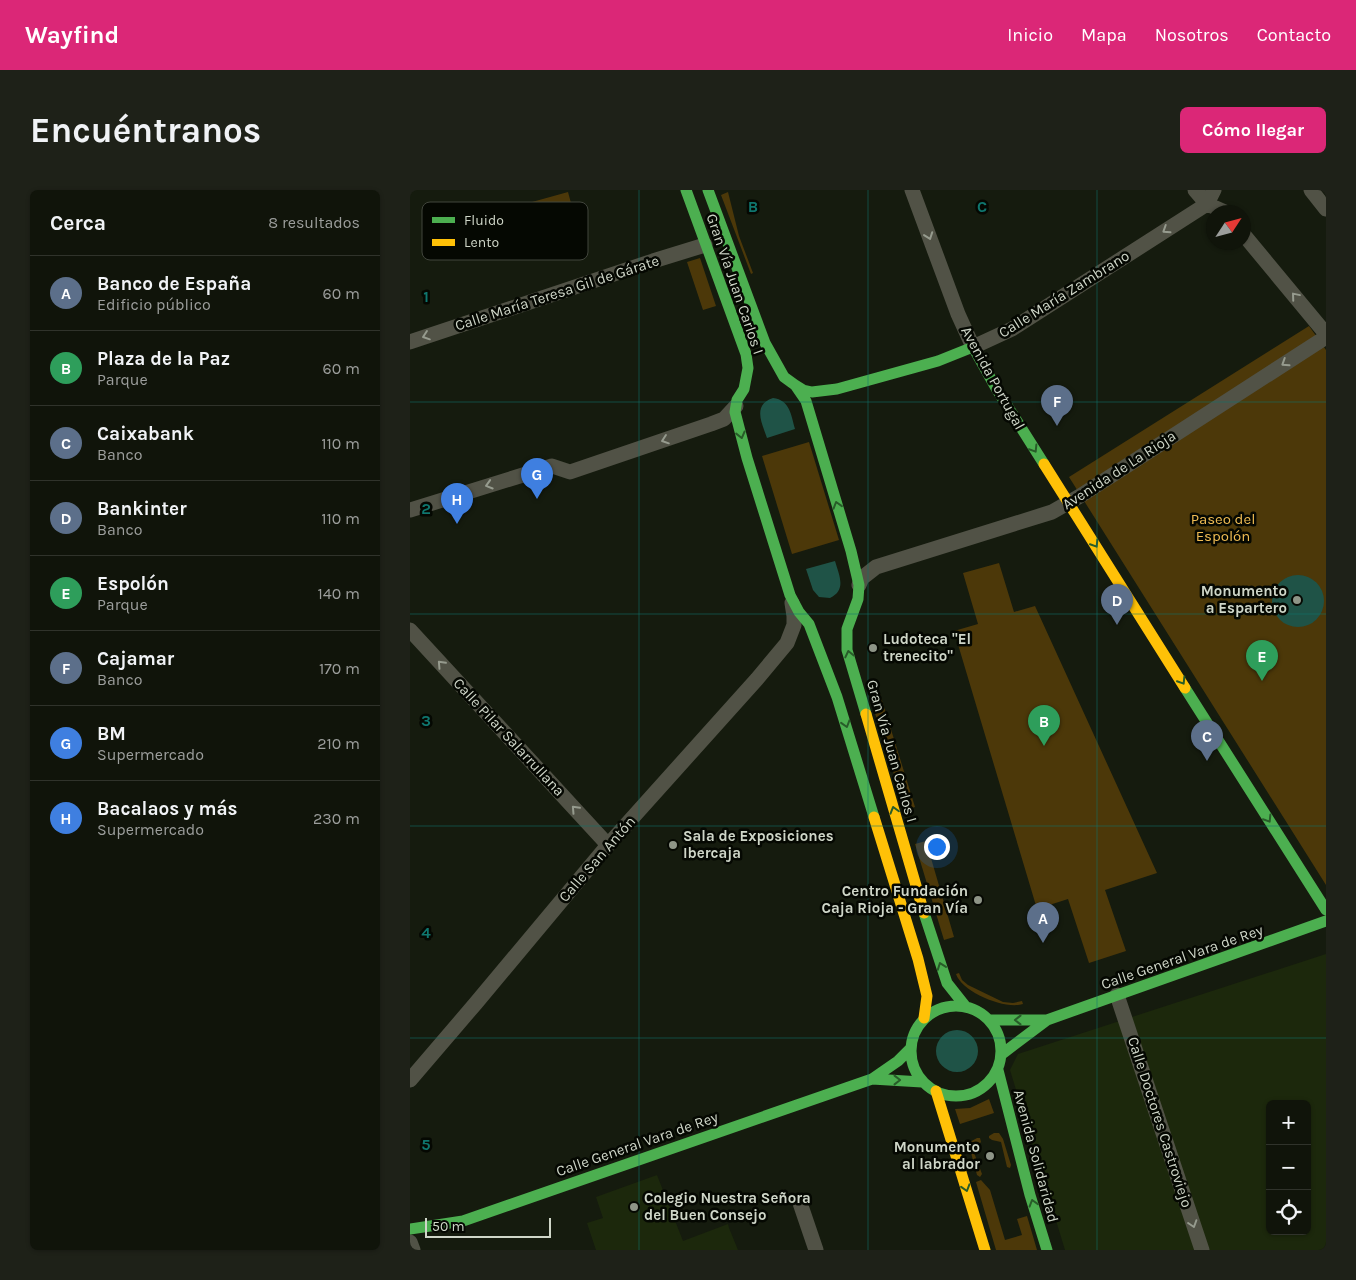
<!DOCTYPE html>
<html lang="es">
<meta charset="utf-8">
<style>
:root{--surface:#10140a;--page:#1e2118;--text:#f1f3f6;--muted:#9c9e9c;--line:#30332b;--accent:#db2777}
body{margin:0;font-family:Karla,sans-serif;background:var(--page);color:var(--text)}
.controls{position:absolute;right:15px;bottom:15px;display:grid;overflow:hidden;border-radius:8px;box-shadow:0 1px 4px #0004}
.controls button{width:45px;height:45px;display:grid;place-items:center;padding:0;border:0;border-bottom:1px solid var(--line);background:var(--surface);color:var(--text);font:25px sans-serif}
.compass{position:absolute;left:796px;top:15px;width:45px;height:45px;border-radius:50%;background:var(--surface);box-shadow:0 1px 4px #0004;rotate:54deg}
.scale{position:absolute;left:15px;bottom:12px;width:126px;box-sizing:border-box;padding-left:5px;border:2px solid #cfd6c8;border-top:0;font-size:14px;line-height:18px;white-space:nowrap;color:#cfd6c8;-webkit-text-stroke:4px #050802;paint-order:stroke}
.you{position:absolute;left:526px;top:656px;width:18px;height:18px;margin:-12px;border:4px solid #fff;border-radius:50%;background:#1a73e8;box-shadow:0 0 0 8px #1a73e833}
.badge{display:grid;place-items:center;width:32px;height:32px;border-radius:50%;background:var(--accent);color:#fff;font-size:16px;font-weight:700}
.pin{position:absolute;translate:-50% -41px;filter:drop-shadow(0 1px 2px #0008)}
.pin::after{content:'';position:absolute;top:26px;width:18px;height:15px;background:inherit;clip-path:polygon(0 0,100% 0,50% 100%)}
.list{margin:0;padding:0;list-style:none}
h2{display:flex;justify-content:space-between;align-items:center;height:65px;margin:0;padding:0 20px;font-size:21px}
h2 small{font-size:16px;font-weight:400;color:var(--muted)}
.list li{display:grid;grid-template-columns:32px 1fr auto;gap:15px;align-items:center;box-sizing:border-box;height:75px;padding:0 20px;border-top:1px solid var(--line)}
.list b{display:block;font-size:19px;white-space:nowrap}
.list p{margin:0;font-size:16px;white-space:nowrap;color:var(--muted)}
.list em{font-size:16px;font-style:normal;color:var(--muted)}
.icon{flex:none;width:28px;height:28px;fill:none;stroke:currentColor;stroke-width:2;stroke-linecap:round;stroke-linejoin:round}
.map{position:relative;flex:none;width:916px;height:1060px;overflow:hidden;border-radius:8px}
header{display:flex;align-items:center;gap:30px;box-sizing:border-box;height:70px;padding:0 25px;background:var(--accent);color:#fff}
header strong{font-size:24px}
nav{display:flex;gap:28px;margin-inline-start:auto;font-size:18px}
.intro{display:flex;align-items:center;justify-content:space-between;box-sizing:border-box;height:120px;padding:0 30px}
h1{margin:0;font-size:35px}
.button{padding:12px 22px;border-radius:8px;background:var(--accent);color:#fff;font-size:18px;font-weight:700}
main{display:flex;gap:30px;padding:0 30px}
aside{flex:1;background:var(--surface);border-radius:8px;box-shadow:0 1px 4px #0004}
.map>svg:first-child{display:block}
.built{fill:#1c280c;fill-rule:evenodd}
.green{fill:#4c3809}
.water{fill:#1f5347}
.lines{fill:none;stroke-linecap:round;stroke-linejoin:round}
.street{stroke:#515246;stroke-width:15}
.fast{stroke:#4caf50;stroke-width:11}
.slow{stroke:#ffc107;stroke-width:11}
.oneway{stroke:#969b8e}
.oneway2{stroke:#285c29}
.grid{fill:none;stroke:#0f766e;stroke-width:1;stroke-opacity:0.55}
.poi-dot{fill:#8e9587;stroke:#050802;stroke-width:2}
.labels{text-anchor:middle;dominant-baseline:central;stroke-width:5;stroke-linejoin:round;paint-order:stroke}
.street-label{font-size:15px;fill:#cfd6c8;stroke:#050802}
.park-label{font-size:15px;fill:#f1bd54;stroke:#050802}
.poi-label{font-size:15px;font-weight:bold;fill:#cfd6c8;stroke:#050802;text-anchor:end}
.key{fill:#050802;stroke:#42463d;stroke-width:1}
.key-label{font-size:14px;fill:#cfd6c8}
.grid-label{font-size:16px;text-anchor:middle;font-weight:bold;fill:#0f766e;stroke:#050802;stroke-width:5;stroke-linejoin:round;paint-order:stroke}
</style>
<header>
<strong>Wayfind</strong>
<nav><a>Inicio</a><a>Mapa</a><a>Nosotros</a><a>Contacto</a></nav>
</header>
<div class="intro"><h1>Encuéntranos</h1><a class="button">Cómo llegar</a></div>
<main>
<aside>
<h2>Cerca<small>8 resultados</small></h2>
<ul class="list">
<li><span class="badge" style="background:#5c6f8a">A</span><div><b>Banco de España</b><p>Edificio público</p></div><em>60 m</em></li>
<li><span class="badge" style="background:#2e9e5b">B</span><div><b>Plaza de la Paz</b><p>Parque</p></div><em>60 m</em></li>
<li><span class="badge" style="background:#5c6f8a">C</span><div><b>Caixabank</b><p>Banco</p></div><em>110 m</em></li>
<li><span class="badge" style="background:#5c6f8a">D</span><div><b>Bankinter</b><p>Banco</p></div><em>110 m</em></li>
<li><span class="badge" style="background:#2e9e5b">E</span><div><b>Espolón</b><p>Parque</p></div><em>140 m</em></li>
<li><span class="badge" style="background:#5c6f8a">F</span><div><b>Cajamar</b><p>Banco</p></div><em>170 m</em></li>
<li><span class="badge" style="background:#3f7fe0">G</span><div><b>BM</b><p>Supermercado</p></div><em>210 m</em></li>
<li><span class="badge" style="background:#3f7fe0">H</span><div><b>Bacalaos y más</b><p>Supermercado</p></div><em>230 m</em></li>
</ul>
</aside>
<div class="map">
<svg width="916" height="1060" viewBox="0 0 916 1060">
<rect width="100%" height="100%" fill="#151b0e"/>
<!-- built -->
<path class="built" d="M916 764V1060H655L600 880 608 864ZM860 914H897V1041H860Z
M247 985 273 1051 318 1034 319 1038 328 1060H186L177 1033 193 1028 186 1007Z"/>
<!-- green -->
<path class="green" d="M158 2 164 24 110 40 104 17Z
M318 2 329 46 343 83 341 84 311 5Z
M290 68 306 116 293 120 277 72Z
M899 136 916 160V695L659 287Z
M399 252 429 350 382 364 352 266Z
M589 373 604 422 625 416 747 683 695 700 716 761 679 773 658 709 627 719 544 441 568 434 553 383Z
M470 504 505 617 495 620 460 507Z
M516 651 544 747 534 750 505 654Z
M549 783 552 790 558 795 593 812 603 813 612 811 613 814C595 820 552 802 546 784Z
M579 909 584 923 550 934 545 919 560 918Z
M584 943H589L593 949 601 975 600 978 597 977 591 952 582 950 579 948V946Z
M567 948H570L571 952 563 960 572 984 570 987 567 985 560 959V952Z
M571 990 580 1000 595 1050 612 1045 607 1029 617 1026 627 1060H586L566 992Z"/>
<!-- water -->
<path class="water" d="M363 208C380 210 381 225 385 239L357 248C352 233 342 215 363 208Z
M425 371C429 385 437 400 420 408L409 407 403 400 396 379Z
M862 411a26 26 0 1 1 52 0a26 26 0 1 1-52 0Z
M526 861a21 21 0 1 1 42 0a21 21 0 1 1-42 0Z"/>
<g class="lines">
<!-- street -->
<path class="street" d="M502 0 548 124 563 157 602 139 797 14
M785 0 797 14 815 22
M901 0 916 19
M797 14 804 0
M834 45 916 144
M0 152 243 71 295 55
M0 320 142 276 160 282 301 234 314 229 326 216
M449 395 452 388 466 377 642 322 670 306 916 147
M0 440 198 655
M707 805 792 1060
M0 890 66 813 198 655 347 489 377 453 384 435V426L382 413
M390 1013 406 1060
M0 1052 3 1060"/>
<!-- fast -->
<path class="fast" d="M276 0 336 164 338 178 334 199 327 210 325 222 337 268 380 405 389 422 399 434 427 507 464 627
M298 0 355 153 374 187 385 195 396 211 441 361 449 395 448 409 437 439V460L456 524
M385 195 393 200 402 202 427 199 528 171 563 157 586 198 634 274
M775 498 916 720
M514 723 537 793 556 817
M501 861a45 45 0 1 1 90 0a45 45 0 1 1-90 0Z
M579 830H637
M592 864 637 830 916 731
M588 880 620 1005 637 1060
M462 889 512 892
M0 1039 53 1031 462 889 488 871 501 858"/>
<!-- slow -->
<path class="slow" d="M634 274 775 498
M456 524 514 723
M464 627 508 769 517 806 514 828
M526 901 575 1060"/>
</g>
<!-- one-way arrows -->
<defs><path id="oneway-chevron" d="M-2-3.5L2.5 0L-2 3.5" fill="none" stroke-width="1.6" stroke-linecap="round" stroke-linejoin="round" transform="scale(1.25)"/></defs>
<g class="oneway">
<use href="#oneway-chevron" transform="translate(756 40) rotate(147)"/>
<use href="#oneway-chevron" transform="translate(519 46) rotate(70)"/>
<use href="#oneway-chevron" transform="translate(885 106) rotate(-130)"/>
<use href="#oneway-chevron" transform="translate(16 146) rotate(161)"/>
<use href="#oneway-chevron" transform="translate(875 173) rotate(147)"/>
<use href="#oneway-chevron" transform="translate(255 250) rotate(161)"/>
<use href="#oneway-chevron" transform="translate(79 295) rotate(163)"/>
<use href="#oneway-chevron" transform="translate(31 474) rotate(-133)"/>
<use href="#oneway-chevron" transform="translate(165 619) rotate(-133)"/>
<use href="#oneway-chevron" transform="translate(783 1034) rotate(72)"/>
</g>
<g class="oneway2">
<use href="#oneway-chevron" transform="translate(331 245) rotate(76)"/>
<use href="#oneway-chevron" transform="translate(624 259) rotate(58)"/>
<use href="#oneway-chevron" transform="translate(427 315) rotate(-107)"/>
<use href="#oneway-chevron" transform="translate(685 354) rotate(58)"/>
<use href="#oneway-chevron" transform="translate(439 464) rotate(-103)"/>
<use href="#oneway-chevron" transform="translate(772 491) rotate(58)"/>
<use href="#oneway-chevron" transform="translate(436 534) rotate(73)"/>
<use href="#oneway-chevron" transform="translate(484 620) rotate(-106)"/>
<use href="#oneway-chevron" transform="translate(858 629) rotate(58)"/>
<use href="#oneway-chevron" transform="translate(531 776) rotate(-110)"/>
<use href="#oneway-chevron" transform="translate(608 830) rotate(-180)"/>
<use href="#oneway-chevron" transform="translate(487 890)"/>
<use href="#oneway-chevron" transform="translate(556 998) rotate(73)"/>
<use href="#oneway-chevron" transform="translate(623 1013) rotate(-107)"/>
</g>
<!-- grid -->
<path class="grid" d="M229 0V1060M458 0V1060M687 0V1060M0 212H916M0 424H916M0 636H916M0 848H916"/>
<!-- markers -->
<g class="poi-dot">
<circle cx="887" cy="410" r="5"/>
<circle cx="463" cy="458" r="5"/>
<circle cx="263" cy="655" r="5"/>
<circle cx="568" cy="710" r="5"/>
<circle cx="580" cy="966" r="5"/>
<circle cx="224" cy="1017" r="5"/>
</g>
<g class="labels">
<!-- street labels -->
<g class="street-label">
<text transform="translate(325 94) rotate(71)">Gran Vía Juan Carlos I</text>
<text transform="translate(147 103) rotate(-18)">Calle María Teresa Gil de Gárate</text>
<text transform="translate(654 104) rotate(-32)">Calle María Zambrano</text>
<text transform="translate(583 188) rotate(61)">Avenida Portugal</text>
<text transform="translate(709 280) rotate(-33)">Avenida de La Rioja</text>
<text transform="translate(99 547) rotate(47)">Calle Pilar Salarrullana</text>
<text transform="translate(482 561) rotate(74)">Gran Vía Juan Carlos I</text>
<text transform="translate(187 669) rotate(-49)">Calle San Antón</text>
<text transform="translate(772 767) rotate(-19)">Calle General Vara de Rey</text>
<text transform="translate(750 932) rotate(72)">Calle Doctores Castroviejo</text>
<text transform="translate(227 954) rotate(-19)">Calle General Vara de Rey</text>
<text transform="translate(626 966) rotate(75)">Avenida Solidaridad</text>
</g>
<!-- park labels -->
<g class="park-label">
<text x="813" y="329">Paseo del<tspan x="813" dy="17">Espolón</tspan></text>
</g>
<!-- poi labels -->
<g class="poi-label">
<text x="877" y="401">Monumento<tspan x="877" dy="17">a Espartero</tspan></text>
<text x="473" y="449" text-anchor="start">Ludoteca "El<tspan x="473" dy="17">trenecito"</tspan></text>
<text x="273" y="646" text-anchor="start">Sala de Exposiciones<tspan x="273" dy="17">Ibercaja</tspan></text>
<text x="558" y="701">Centro Fundación<tspan x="558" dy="17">Caja Rioja - Gran Vía</tspan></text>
<text x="570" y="957">Monumento<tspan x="570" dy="17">al labrador</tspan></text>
<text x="234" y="1008" text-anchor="start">Colegio Nuestra Señora<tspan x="234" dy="17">del Buen Consejo</tspan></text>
</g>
</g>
<!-- legend -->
<rect x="12" y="12" width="166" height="58" rx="8" class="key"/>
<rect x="22" y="27" width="23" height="6" fill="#4caf50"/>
<rect x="22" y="49" width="23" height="7" fill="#ffc107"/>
<g class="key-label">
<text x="54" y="35">Fluido</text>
<text x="54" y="57">Lento</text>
</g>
<g class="grid-label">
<text x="343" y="22">B</text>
<text x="572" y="22">C</text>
<text x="16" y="112">1</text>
<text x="16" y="324">2</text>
<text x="16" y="536">3</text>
<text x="16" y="748">4</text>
<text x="16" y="960">5</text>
</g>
</svg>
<div class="controls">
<button>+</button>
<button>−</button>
<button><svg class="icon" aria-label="locate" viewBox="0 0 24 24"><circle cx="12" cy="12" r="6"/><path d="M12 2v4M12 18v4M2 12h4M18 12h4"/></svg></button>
</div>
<svg class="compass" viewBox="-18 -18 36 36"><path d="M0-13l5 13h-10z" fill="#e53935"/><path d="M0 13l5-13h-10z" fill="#9c9e9c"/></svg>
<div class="scale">50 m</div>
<div class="you"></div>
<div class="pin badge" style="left:633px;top:753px;background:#5c6f8a">A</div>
<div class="pin badge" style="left:634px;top:556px;background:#2e9e5b">B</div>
<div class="pin badge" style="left:797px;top:571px;background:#5c6f8a">C</div>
<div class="pin badge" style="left:707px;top:435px;background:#5c6f8a">D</div>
<div class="pin badge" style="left:852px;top:491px;background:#2e9e5b">E</div>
<div class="pin badge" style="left:647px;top:236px;background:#5c6f8a">F</div>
<div class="pin badge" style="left:127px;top:309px;background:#3f7fe0">G</div>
<div class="pin badge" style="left:47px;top:334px;background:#3f7fe0">H</div>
</div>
</main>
